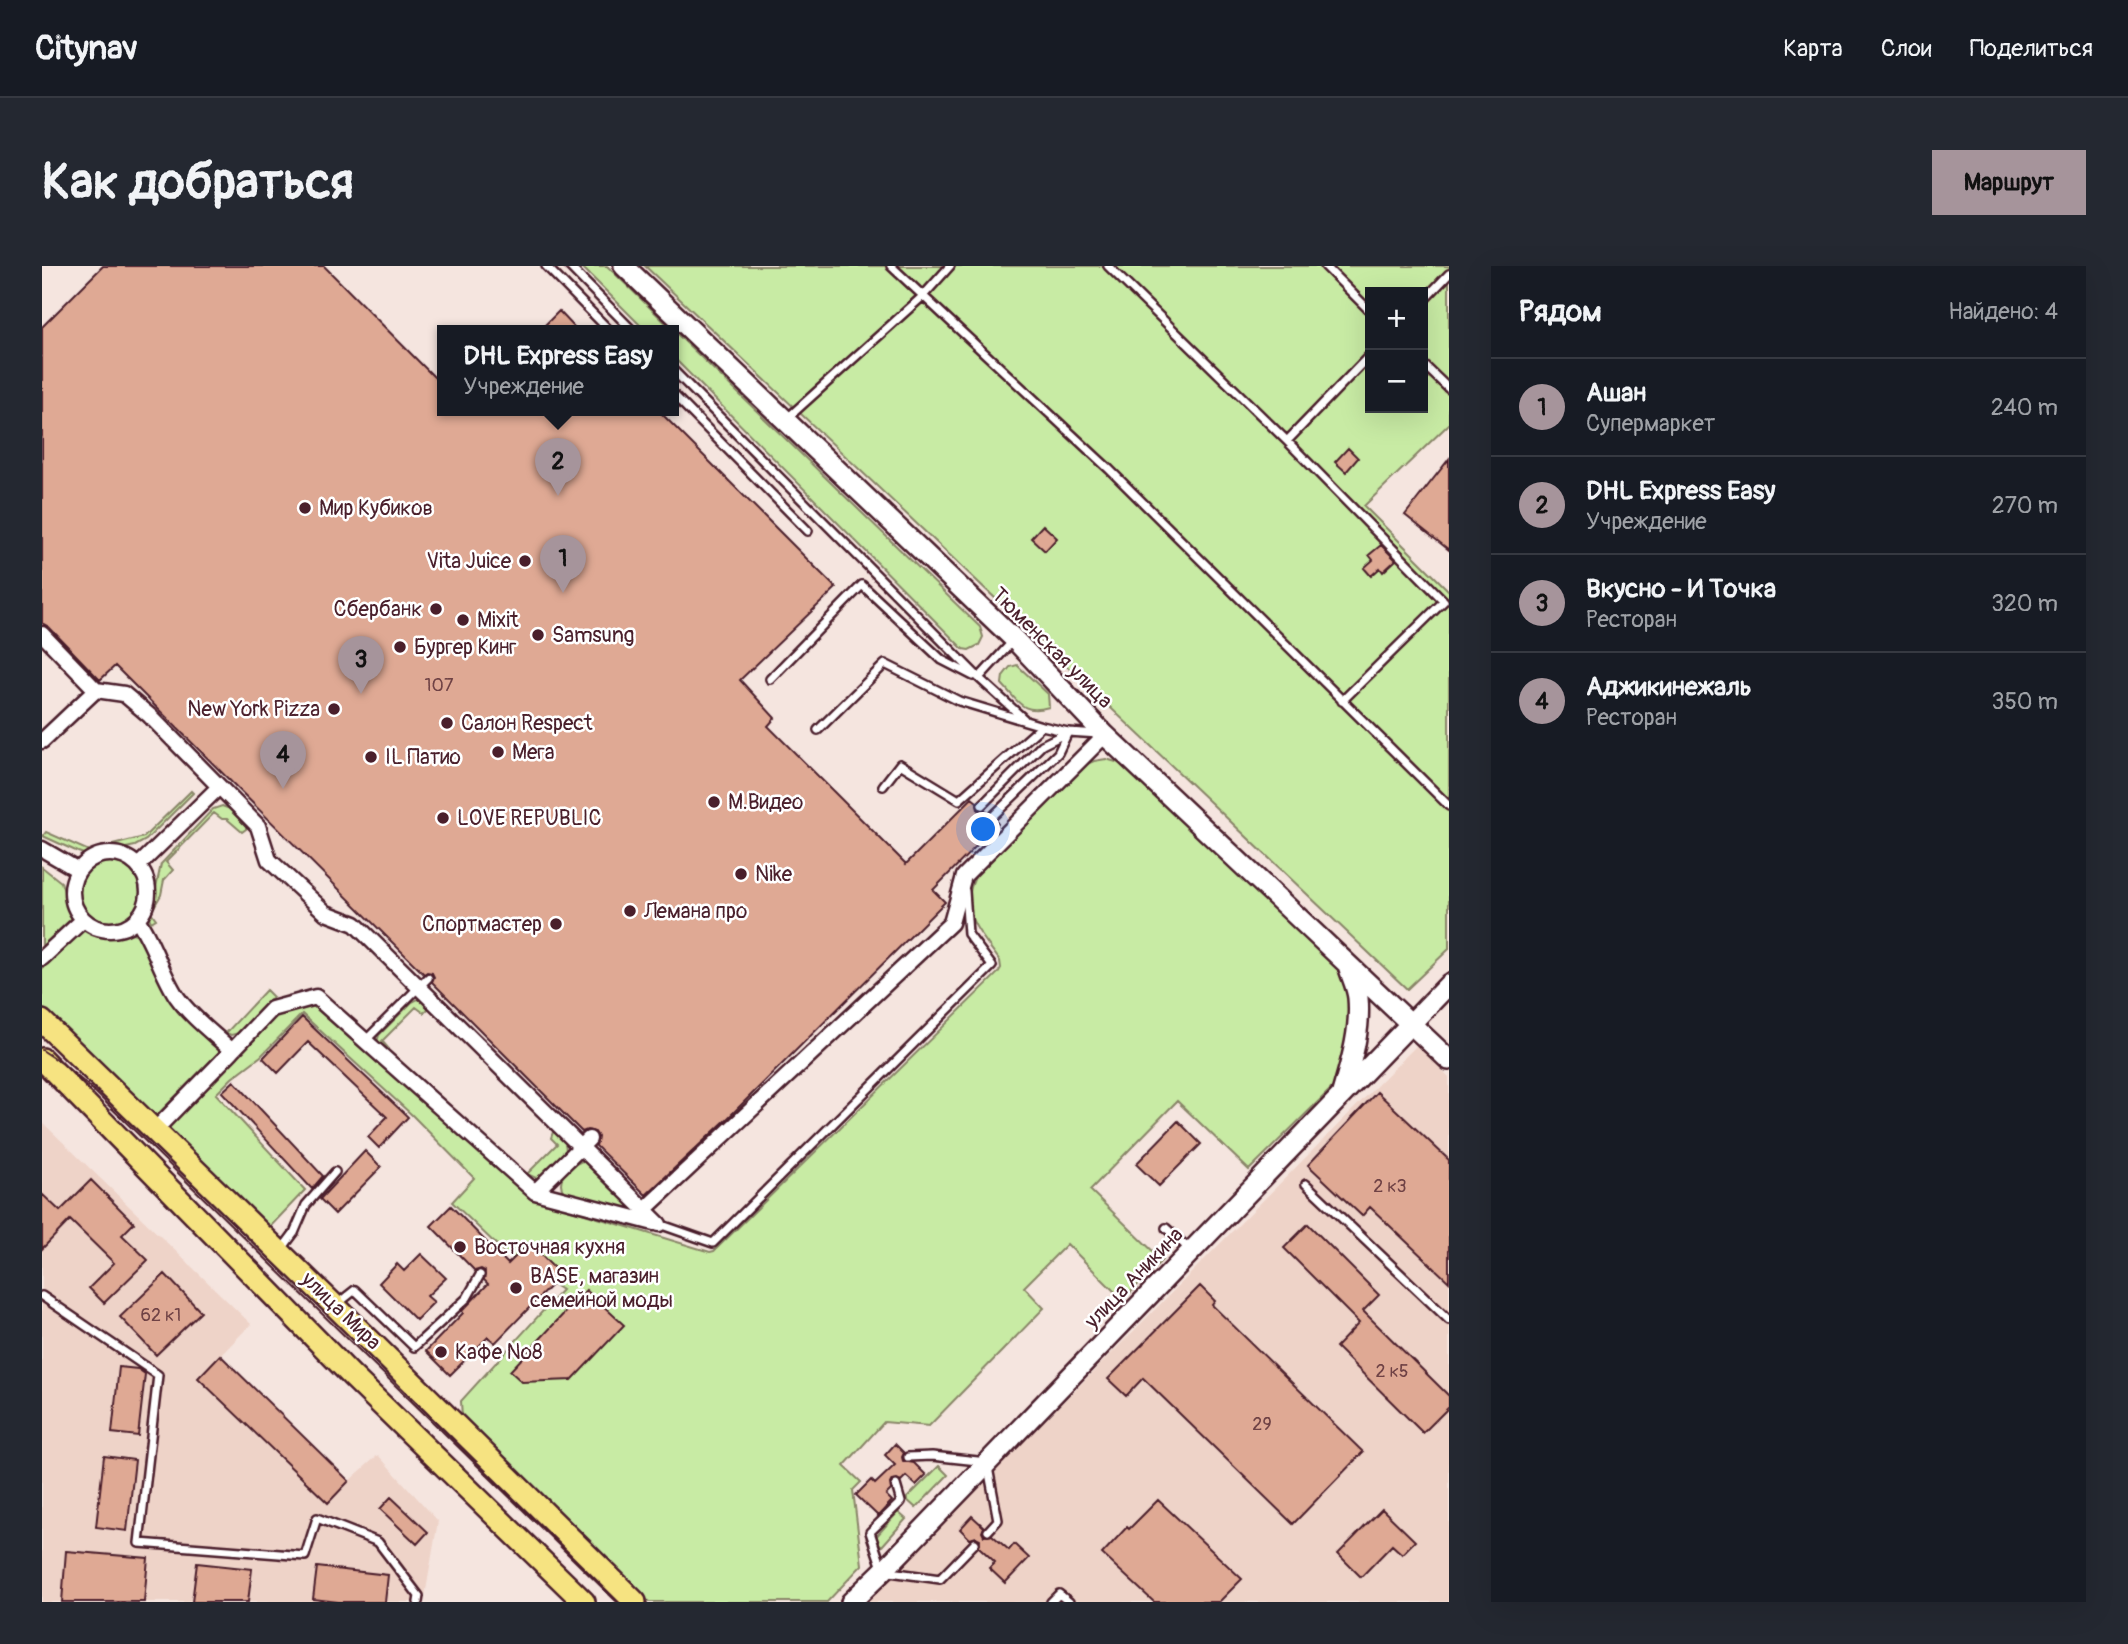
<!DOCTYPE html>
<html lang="ru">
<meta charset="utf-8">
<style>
:root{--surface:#171b24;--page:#242831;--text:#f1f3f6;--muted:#9ea1a6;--line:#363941;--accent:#a6949b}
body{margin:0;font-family:Pangolin,sans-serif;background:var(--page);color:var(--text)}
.controls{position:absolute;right:21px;top:21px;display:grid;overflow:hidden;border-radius:0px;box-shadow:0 7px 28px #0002}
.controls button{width:63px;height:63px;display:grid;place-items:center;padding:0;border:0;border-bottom:2px solid var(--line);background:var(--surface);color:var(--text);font:35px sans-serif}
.you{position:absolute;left:942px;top:564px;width:24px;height:24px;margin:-18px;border:5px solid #fff;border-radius:50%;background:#1a73e8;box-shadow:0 0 0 10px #1a73e833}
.badge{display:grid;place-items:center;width:46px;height:46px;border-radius:50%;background:var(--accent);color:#111;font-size:23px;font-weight:700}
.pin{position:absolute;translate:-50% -58px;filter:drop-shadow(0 2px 4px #0008)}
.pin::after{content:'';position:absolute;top:37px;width:24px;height:21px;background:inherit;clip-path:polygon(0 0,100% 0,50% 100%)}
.popup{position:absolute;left:395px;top:59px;width:242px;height:91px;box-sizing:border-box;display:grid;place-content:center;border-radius:0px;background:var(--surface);filter:drop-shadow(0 2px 5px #0005);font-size:23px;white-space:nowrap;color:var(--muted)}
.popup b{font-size:26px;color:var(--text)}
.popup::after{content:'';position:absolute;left:50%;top:100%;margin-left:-14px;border:14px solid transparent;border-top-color:var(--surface)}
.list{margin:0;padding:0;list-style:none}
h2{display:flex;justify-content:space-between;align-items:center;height:91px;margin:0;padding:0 28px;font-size:30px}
h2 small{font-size:23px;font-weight:400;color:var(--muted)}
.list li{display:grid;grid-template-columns:46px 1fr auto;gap:21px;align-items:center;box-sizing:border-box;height:98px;padding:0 28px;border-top:2px solid var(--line)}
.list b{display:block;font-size:26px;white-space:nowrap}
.list p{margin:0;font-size:23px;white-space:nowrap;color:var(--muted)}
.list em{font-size:23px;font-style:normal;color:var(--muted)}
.map{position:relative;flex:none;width:1407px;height:1336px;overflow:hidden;border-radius:0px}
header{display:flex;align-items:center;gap:42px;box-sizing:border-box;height:98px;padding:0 35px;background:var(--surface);border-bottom:2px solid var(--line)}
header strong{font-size:33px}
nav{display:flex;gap:38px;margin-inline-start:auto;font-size:24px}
.intro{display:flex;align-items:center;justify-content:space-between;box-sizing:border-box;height:168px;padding:0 42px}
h1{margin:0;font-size:49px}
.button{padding:18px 32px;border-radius:0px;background:var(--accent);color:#111;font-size:24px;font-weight:700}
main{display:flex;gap:42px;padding:0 42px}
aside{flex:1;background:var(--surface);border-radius:0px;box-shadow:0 7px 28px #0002}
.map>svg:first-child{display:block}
.built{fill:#eed3c8}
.green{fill:#c8eba4;stroke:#898568;stroke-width:2;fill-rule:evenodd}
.building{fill:#dfa994;stroke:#4a1f2b;stroke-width:2}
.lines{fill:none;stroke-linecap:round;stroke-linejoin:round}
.lane-casing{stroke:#4a1f2b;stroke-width:12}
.street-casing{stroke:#4a1f2b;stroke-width:19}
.secondary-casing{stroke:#4a1f2b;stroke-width:24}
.primary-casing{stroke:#4a1f2b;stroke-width:26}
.lane{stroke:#fff;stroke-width:7}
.street{stroke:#fff;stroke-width:14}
.secondary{stroke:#fff;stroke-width:19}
.primary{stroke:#f6e381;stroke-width:21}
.tram{stroke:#4a1f2b;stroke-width:2}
.poi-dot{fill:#4a1f2b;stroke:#fff;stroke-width:2.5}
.labels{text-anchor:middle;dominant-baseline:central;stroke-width:5;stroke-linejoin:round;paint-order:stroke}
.number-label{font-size:18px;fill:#6f4245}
.poi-label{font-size:21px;fill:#4a1f2b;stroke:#fff;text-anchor:start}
.street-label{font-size:21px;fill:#4a1f2b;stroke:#fff}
</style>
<header>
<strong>Citynav</strong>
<nav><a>Карта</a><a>Слои</a><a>Поделиться</a></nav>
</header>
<div class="intro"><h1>Как добраться</h1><a class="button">Маршрут</a></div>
<main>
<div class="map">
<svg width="1407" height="1336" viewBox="0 0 1407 1336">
<rect width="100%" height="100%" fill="#f5e5df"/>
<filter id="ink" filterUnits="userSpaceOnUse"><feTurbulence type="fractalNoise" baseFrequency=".0143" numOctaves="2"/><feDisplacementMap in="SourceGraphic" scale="14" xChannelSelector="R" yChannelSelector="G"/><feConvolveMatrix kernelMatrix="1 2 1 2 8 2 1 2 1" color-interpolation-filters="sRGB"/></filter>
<g filter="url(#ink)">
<!-- built -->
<path class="built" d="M1375 779 1407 811V1336H823Z
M0 856 209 1058 178 1090 307 1215 336 1189 396 1255 382 1336H0Z"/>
<!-- green -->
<path class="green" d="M539 0H565L631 64H603Z
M603 0H1407V158L1322 240 1407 325V683L1365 723ZM1328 26H1381V142H1328Z
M632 65 938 361 941 371 937 379 927 384 921 383 632 92Z
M975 399 1006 428 1007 441C980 449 977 436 960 418L961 410 968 401Z
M1064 493 1081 498 1288 693 1308 715 1312 725 1299 813 1207 904 1135 835 1048 924 1120 994 1081 1034 1025 978 982 1021 1002 1042 887 1160 842 1156 802 1200 819 1216 811 1224 820 1299 785 1336H607L420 1152 419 1135 520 1024 462 986 410 936 432 912 370 849 260 748 219 790 190 812 174 828 263 924 225 964 122 863 233 749 271 740 490 932 668 986 672 985 956 707 959 702 958 695C937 665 913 644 936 606L1038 501 1052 495Z
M149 525 151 527 104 574 93 580 47 590 36 586 1 570 4 566 47 585 102 571Z
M180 540 188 543 204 560V563L200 566 185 553H180L172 547 124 596 131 604 122 614 119 629 109 646 114 653 109 656 105 646 112 631 119 598 171 543Z
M38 626a30 30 0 1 1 60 0a30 30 0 1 1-60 0Z
M0 601 19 616 30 652 0 680Z
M40 660 72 668 90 667 97 669 181 782 112 852 69 808 23 769 0 745V703Z
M224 724 231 731 197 767 189 769 184 767Z
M376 733 381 734 388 741 382 747 374 741 340 775 346 782 344 784 335 776 337 769 370 736Z
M511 866H514L523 875 524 885 501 909 494 912 485 908 515 878 509 872Z
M540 895 544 896 588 939 592 943 591 946 522 927C513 912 526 901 540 895Z
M897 1200 906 1209 874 1242 864 1233Z
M856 1246 864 1253 840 1280 832 1273Z"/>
<!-- building -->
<path class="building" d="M61 0H282L401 120V144H616L794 322 698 414 733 452 726 460 864 598 930 532 935 536 936 544H943L946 547 947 555H954L956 558 891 624 903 636 685 853 604 929 554 880 556 871 553 866 545 864 540 866 390 716 392 711 390 707 385 706 382 708 73 400 58 414 7 361 0 357V61Z
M517 45 535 64H498Z
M1306 182 1316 192 1304 206 1293 196Z
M1407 193V284L1363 249Z
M1001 259 1015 272 1003 285 989 272Z
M1339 279 1354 294 1341 306 1338 302 1329 310 1322 302 1331 294 1327 289Z
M260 751 366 851 337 882 326 871 345 851 266 776 236 807 221 792Z
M192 815 281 910 270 923 180 826Z
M1335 826 1407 894V1016L1328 941 1320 950 1266 899Z
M1136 855 1159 878 1117 920 1094 898Z
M323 885 339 901 293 948 278 933Z
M49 914 92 957 80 969 106 994 62 1037 47 1022 72 997 28 954 0 983V928L18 945Z
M409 940 466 998 487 977 519 1009 453 1077 446 1071 408 1109 384 1085 421 1047 420 1045 446 1018 442 1014 443 1005 439 1003 433 1005 389 960Z
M1266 958 1337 1029 1321 1045 1407 1130V1141L1381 1167 1294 1081 1317 1057 1242 982Z
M379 988 404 1012 385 1030 392 1036 374 1054 337 1017 355 998 362 1005Z
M123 1008 159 1046 114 1089 78 1051Z
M1158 1020 1173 1035 1170 1039 1321 1186 1251 1258 1101 1112 1084 1130 1066 1113Z
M544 1024 582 1059 530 1114 480 1116 468 1105Z
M178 1089 307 1215 286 1237 156 1112Z
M77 1101 96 1103 103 1108 96 1170 70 1167Z
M853 1178 862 1187 860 1191 861 1195 872 1197 884 1209 874 1219 864 1210 859 1215 855 1213 850 1214 848 1218 849 1224 844 1229 850 1235 836 1250 814 1229 829 1214 833 1218 853 1199 843 1189Z
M62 1190 93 1194 85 1265 54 1261Z
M349 1231 386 1266 375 1278 338 1243Z
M1116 1234 1200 1313 1177 1336H1112L1060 1288 1085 1261 1087 1263Z
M1340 1243 1373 1275 1360 1288 1350 1279 1319 1311 1296 1288Z
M930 1250 942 1261 940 1266 942 1270 950 1269 967 1284 972 1278 987 1292 963 1317 947 1302 953 1296 937 1281 938 1273 934 1271 928 1273 918 1263Z
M24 1285 106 1292 102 1336H20Z
M155 1297 210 1303 206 1336H150Z
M275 1301 346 1309 343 1336H297L271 1333Z"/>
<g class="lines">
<defs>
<path id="lane" d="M504 0 567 64
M527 0 590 64
M849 0 1067 203 1407 540
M1066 0 1245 175 1402 335 1300 435
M1283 0 1328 45
M1381 35 1407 8
M1381 98 1407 123
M632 105 937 412
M632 129 766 265
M745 155 750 148 881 30 908 0
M1245 175 1328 89
M970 376 937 412 982 453
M728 413 820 319 900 394 931 410
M776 464 843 398 917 435 1000 460 1026 466 1057 468
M841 520 858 498 917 534 1000 460
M940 539 1000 479 1026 466
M951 550 1016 487 1026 466
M323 775 386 712
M1264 918 1407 1054
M617 958 671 977 950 700 926 668 923 625
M1124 962 1147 983
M240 983 252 967 264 939 293 906
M0 1030 116 1109 97 1277 263 1290 275 1252 336 1276 377 1330 376 1336
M294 1039 313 1024 372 1081 425 1032 438 1009
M866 1191 890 1190 945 1196 956 1254 946 1265
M854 1219 859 1236 828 1266 841 1305 898 1313 933 1277
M1009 1336 1017 1328 1027 1336"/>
<path id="street" d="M0 368 54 424 82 428 108 450 216 560 227 594 284 647 313 658 617 958
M0 475 54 424
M0 583 36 604
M30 626a38 38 0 1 1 76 0a38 38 0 1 1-76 0Z
M96 600 177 521
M95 653C112 677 119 707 135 731 150 752 171 767 190 785L230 743 274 731 493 926 612 957
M0 692 41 654
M113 864 190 785
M493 926 547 873
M602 944 909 657 922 610 1063 469"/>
<path id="secondary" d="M582 0 972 373 1063 469 1407 794
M1300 827C1309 796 1319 765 1316 732 1315 721 1309 710 1306 699
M809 1336 841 1305 1407 718"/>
<path id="primary" d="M0 755 293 1040 593 1336
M0 793 310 1110 542 1336"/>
</defs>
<!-- lane casing -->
<use href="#lane" class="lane-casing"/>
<!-- street casing -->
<use href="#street" class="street-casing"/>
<!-- secondary casing -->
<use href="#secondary" class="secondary-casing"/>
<!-- primary casing -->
<use href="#primary" class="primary-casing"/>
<!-- lane -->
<use href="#lane" class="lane"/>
<!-- street -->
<use href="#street" class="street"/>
<!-- secondary -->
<use href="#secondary" class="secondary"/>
<!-- primary -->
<use href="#primary" class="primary"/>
<!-- tram -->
<path class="tram" d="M0 784 21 798 51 824 575 1336"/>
</g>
</g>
<!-- markers -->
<g class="poi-dot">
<circle cx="263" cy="242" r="7"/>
<circle cx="483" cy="295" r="7"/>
<circle cx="394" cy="343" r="7"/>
<circle cx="421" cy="354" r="7"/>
<circle cx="496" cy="369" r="7"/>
<circle cx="358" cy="381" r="7"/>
<circle cx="292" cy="443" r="7"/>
<circle cx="405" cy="457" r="7"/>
<circle cx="456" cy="486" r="7"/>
<circle cx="329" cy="491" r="7"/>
<circle cx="672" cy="536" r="7"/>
<circle cx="401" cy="552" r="7"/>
<circle cx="699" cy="608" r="7"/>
<circle cx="588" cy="645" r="7"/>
<circle cx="514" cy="658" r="7"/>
<circle cx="418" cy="981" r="7"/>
<circle cx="474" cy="1022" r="7"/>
<circle cx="399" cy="1086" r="7"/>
</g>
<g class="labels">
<!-- number labels -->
<g class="number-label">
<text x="397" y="419">107</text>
<text x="1348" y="920">2 к3</text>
<text x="119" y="1049">62 к1</text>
<text x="1350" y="1105">2 к5</text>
<text x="1220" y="1158">29</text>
</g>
<!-- poi labels -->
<g class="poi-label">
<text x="277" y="242">Мир Кубиков</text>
<text x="469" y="295" text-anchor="end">Vita Juice</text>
<text x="380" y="343" text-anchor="end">Сбербанк</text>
<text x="435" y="354">Mixit</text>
<text x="510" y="369">Samsung</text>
<text x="372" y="381">Бургер Кинг</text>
<text x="278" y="443" text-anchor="end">New York Pizza</text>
<text x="419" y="457">Салон Respect</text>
<text x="470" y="486">Мега</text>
<text x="343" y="491">IL Патио</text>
<text x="686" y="536">М.Видео</text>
<text x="415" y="552">LOVE REPUBLIC</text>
<text x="713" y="608">Nike</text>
<text x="602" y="645">Лемана про</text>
<text x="500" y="658" text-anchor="end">Спортмастер</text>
<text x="432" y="981">Восточная кухня</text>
<text x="488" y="1010">BASE, магазин<tspan x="488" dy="24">семейной моды</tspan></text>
<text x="413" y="1086">Кафе №8</text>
</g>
<!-- street labels -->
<g class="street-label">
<text transform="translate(1010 382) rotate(45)">Тюменская улица</text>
<text transform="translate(1092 1012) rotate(-46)">улица Аникина</text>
<text transform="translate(299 1045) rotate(44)">улица Мира</text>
</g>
</g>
</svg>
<div class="controls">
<button>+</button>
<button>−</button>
</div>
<div class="you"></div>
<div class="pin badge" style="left:521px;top:327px">1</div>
<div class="pin badge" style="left:516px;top:230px">2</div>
<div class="popup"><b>DHL Express Easy</b>Учреждение</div>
<div class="pin badge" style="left:319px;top:428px">3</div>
<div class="pin badge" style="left:241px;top:523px">4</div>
</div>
<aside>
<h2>Рядом<small>Найдено: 4</small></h2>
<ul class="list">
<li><span class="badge">1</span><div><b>Ашан</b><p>Супермаркет</p></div><em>240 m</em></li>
<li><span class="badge">2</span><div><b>DHL Express Easy</b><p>Учреждение</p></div><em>270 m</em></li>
<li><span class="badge">3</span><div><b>Вкусно - И Точка</b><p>Ресторан</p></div><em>320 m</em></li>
<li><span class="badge">4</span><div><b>Аджикинежаль</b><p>Ресторан</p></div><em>350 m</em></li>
</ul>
</aside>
</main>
